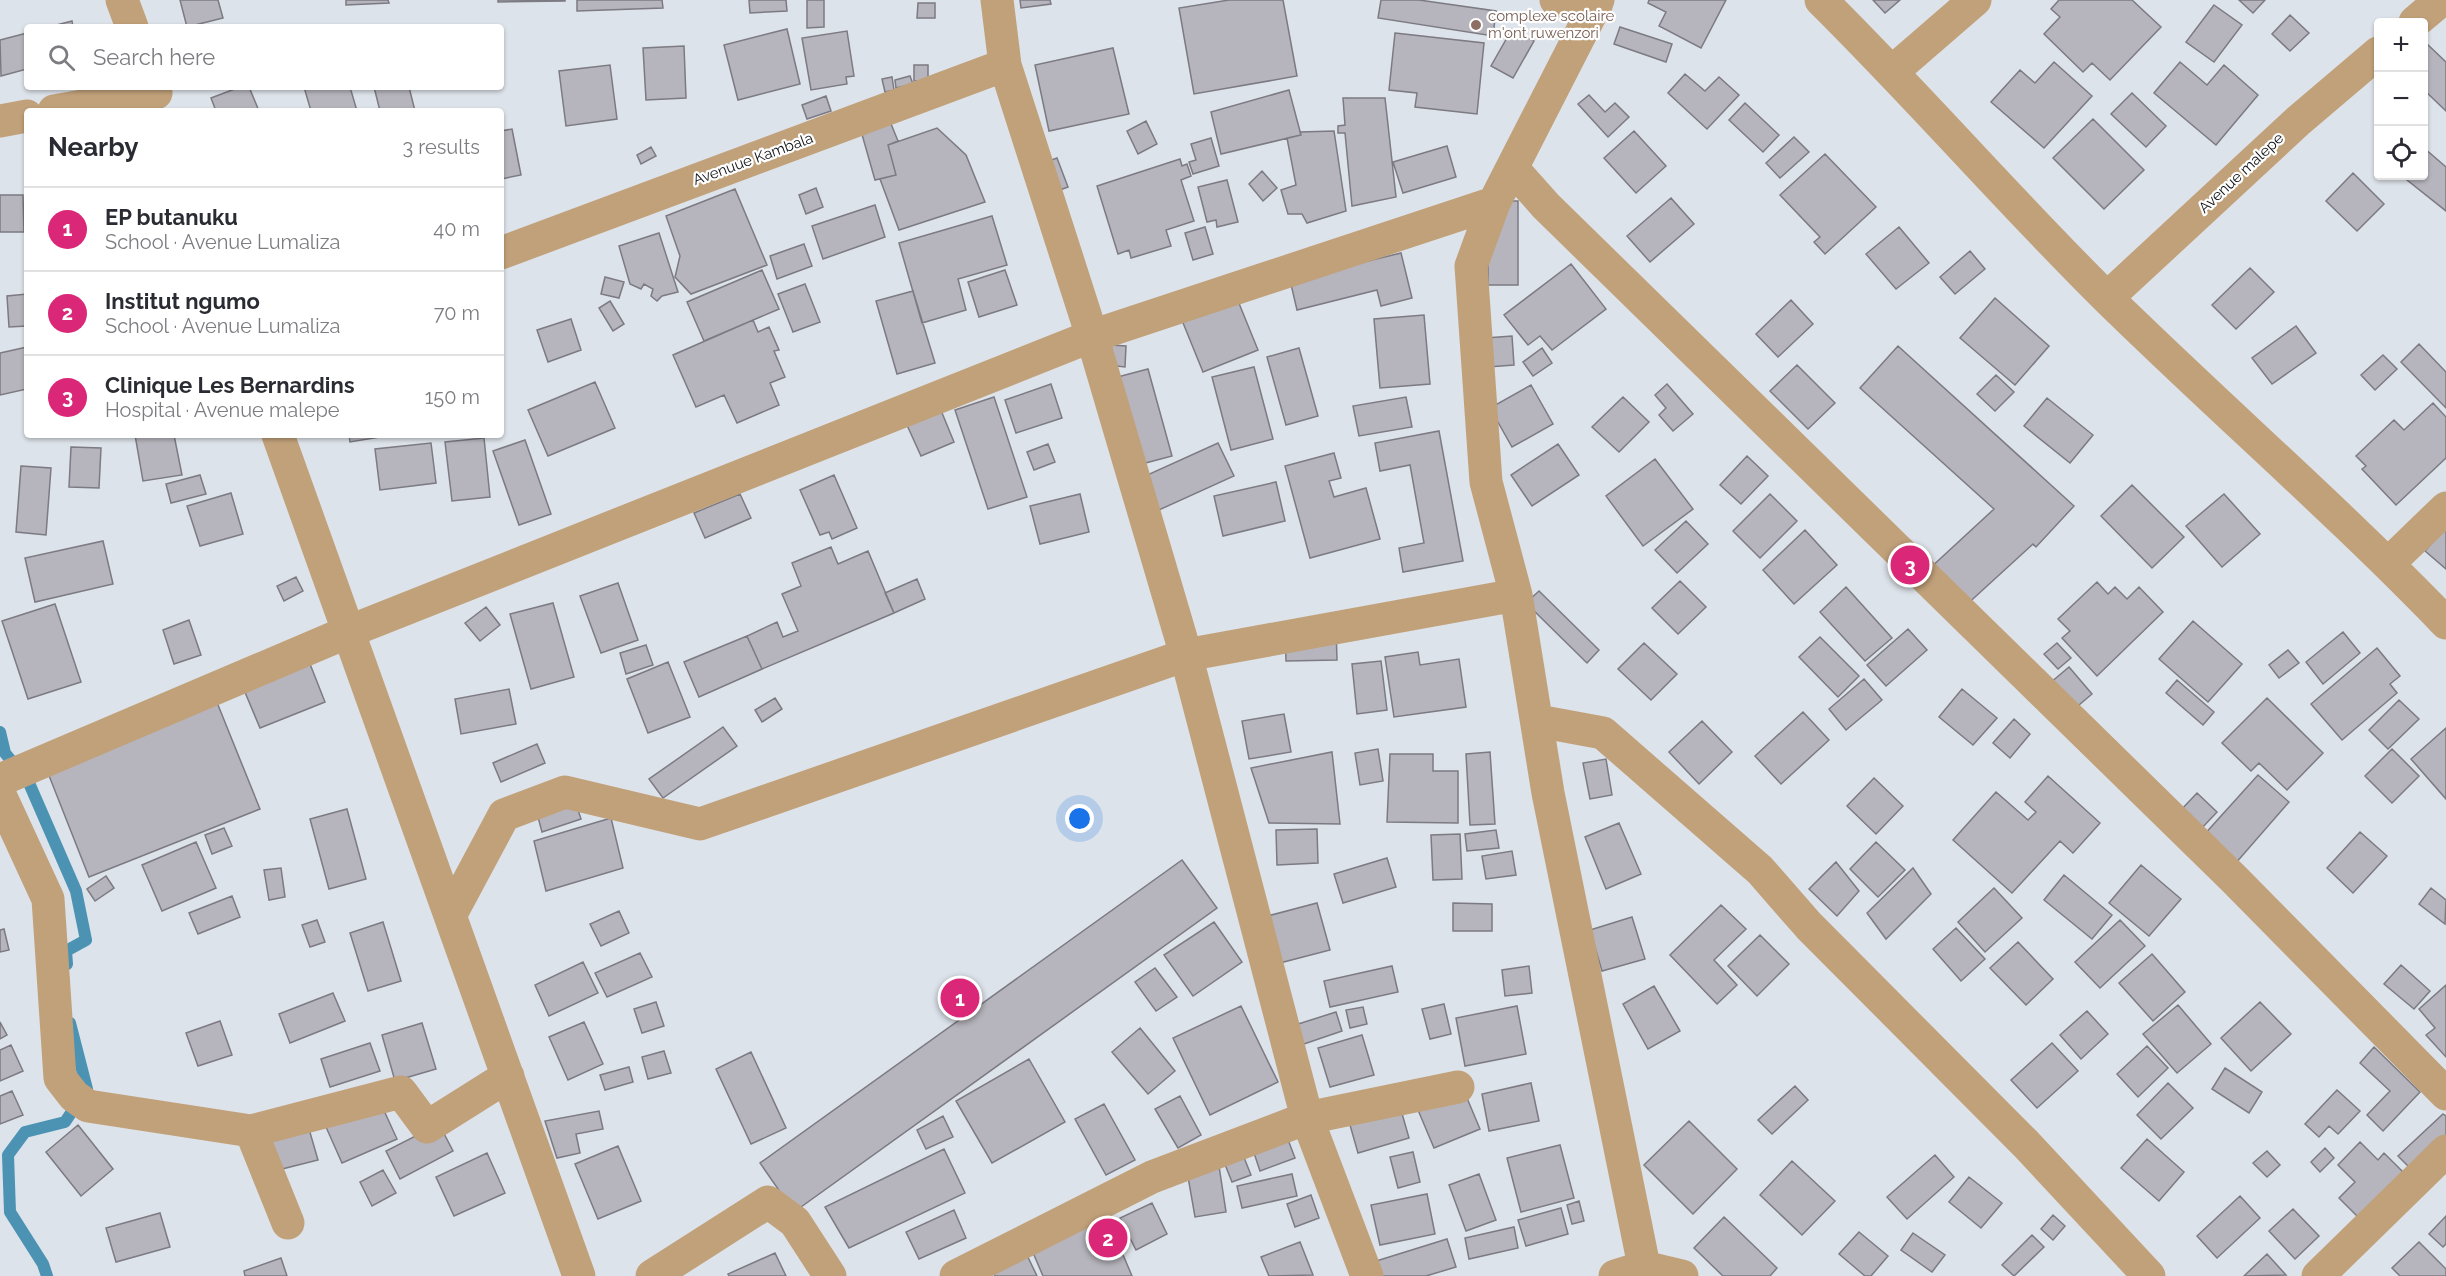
<!DOCTYPE html>
<meta charset="utf-8">
<style>
:root{--surface:#fff;--page:#f7f7f7;--text:#2b2b33;--muted:#7c7c81;--line:#e1e1e2;--accent:#db2777}
body{margin:0;font-family:Raleway,sans-serif;background:var(--page);color:var(--text)}
.controls{position:absolute;right:18px;top:18px;display:grid;overflow:hidden;border-radius:6px;box-shadow:0 2px 4px #0004}
.controls button{width:54px;height:54px;display:grid;place-items:center;padding:0;border:0;border-bottom:2px solid var(--line);background:var(--surface);color:var(--text);font:30px sans-serif}
.you{position:absolute;left:1080px;top:819px;width:21px;height:21px;margin:-15px;border:4px solid #fff;border-radius:50%;background:#1a73e8;box-shadow:0 0 0 9px #1a73e833}
.badge{display:grid;place-items:center;width:39px;height:39px;border-radius:50%;background:var(--accent);color:#fff;font-size:20px;font-weight:700}
.pin{position:absolute;translate:-50% -50%;border:3px solid #fff;box-shadow:0 2px 6px #0006}
.list{margin:0;padding:0;list-style:none}
h2{display:flex;justify-content:space-between;align-items:center;height:78px;margin:0;padding:0 24px;font-size:26px}
h2 small{font-size:20px;font-weight:400;color:var(--muted)}
.list li{display:grid;grid-template-columns:39px 1fr auto;gap:18px;align-items:center;box-sizing:border-box;height:84px;padding:0 24px;border-top:2px solid var(--line)}
.list b{display:block;font-size:22px;white-space:nowrap}
.list p{margin:0;font-size:20px;white-space:nowrap;color:var(--muted)}
.list em{font-size:20px;font-style:normal;color:var(--muted)}
.icon{flex:none;width:33px;height:33px;fill:none;stroke:currentColor;stroke-width:2;stroke-linecap:round;stroke-linejoin:round}
.map{position:relative;flex:none;width:2446px;height:1276px;overflow:hidden}
.search{position:absolute;background:var(--surface);box-shadow:0 2px 4px #0004;left:24px;top:24px;width:480px;height:66px;display:flex;align-items:center;gap:15px;box-sizing:border-box;padding:0 21px;border-radius:6px;color:var(--muted);font-size:22px}
.panel{position:absolute;background:var(--surface);box-shadow:0 2px 4px #0004;left:24px;top:108px;width:480px;height:330px;border-radius:6px}
.map>svg:first-child{display:block}
.lines{fill:none;stroke-linecap:round;stroke-linejoin:round}
.stream{stroke:#4c93b3;stroke-width:12}
.building{fill:#b6b4bc;stroke:#7c7a82;stroke-width:1.5}
.minor{stroke:#c1a17a;stroke-width:33}
.education-dot{fill:#8d6e63;stroke:#fff;stroke-width:2}
.labels{text-anchor:middle;dominant-baseline:central;stroke-width:4.5;stroke-linejoin:round;paint-order:stroke}
.education-label{font-size:15px;fill:#785e54;stroke:#fff;text-anchor:start}
.street-label{font-size:15px;fill:#0e1012;stroke:#fff}
</style>
<div class="map">
<svg width="2446" height="1276" viewBox="0 0 2446 1276">
<rect width="100%" height="100%" fill="#dde3ea"/>
<g class="lines">
<!-- stream -->
<path class="stream" d="M0 732 5 753 29 783 76 891 86 940 66 951 67 964
M47 1276 43 1264 10 1212 8 1155 25 1132 65 1122 87 1089 70 1023"/>
</g>
<!-- building -->
<path class="building" d="M180 0H218L223 18 187 27Z
M346 0H388L389 3 346 5Z
M498 0H565V1L498 2Z
M577 0H662L663 8 577 11Z
M749 0H786L787 11 750 13Z
M807 0H824V27L807 28Z
M1020 0H1050L1051 4 1021 8Z
M1229 0H1283L1297 76 1194 94 1179 8Z
M1381 0H1419L1496 11 1493 36 1378 18Z
M1649 0H1726L1701 48 1659 26 1666 12 1648 3Z
M1873 0H1900L1885 13Z
M2059 0H2132L2161 27 2110 80 2092 63 2083 72 2044 34 2060 17 2051 9Z
M2239 0H2265L2253 13Z
M918 3H935V18H917Z
M2214 5 2242 25 2214 62 2186 42Z
M2290 15 2309 33 2290 51 2272 34Z
M72 21 73 27H49Z
M1620 27 1672 44 1666 62 1614 44Z
M787 29 800 84 738 100 724 45Z
M1512 29 1534 41 1513 78 1491 66Z
M847 31 854 76 846 77 847 84 811 90 802 38Z
M27 33V69L1 76 0 40Z
M1395 33 1484 43 1477 114 1415 107 1417 93 1389 90Z
M2426 43 2446 62V111L2424 90V46Z
M684 46 686 98 646 100 643 48Z
M1113 48 1129 114 1049 131 1035 65Z
M2054 62 2092 96 2044 148 1991 102 2020 70 2035 83Z
M2180 62 2207 85 2224 65 2258 95 2216 145 2154 93Z
M610 65 617 119 566 126 559 71Z
M914 65H928V81H914Z
M1685 74 1705 91 1719 77 1739 95 1707 129 1668 93Z
M910 76 913 84 896 88 895 80Z
M892 77 894 90 885 92 882 79Z
M240 87H249L259 111H216L211 98Z
M304 87H350L357 111H311Z
M374 87H409L415 111H380Z
M1289 90 1301 135 1221 154 1211 112Z
M2132 93 2166 126 2146 147 2111 114Z
M1589 95 1605 112 1615 103 1629 117 1608 137 1578 104Z
M826 96 831 111 807 119 802 105Z
M1343 98H1385L1396 197 1352 206 1345 133H1338V126L1345 125Z
M1745 103 1779 135 1763 152 1729 120Z
M887 114 898 141 888 145 896 175 875 180 859 124Z
M2093 119 2144 170 2104 209 2053 158Z
M1146 121 1157 144 1138 154 1127 131Z
M937 128 966 155 985 202 899 230 880 179 896 175 888 145Z
M512 129 521 175 501 179V131Z
M1334 131 1346 211 1307 223 1302 214H1288L1281 190 1296 185 1287 138 1301 135 1300 132Z
M1634 131 1666 166 1636 193 1604 158Z
M1794 137 1809 152 1780 178 1766 163Z
M1211 138 1219 166 1193 174 1189 162 1196 160 1191 144Z
M1447 146 1456 177 1403 193 1393 162Z
M651 147 656 156 641 164 637 155Z
M2424 148 2446 167V211L2402 176H2424Z
M1825 154 1876 207 1825 254 1814 242 1820 237 1780 195Z
M1057 158 1068 187 1049 194 1038 165Z
M1180 159 1182 166 1187 164 1191 176 1181 180 1194 221 1166 230 1171 246 1131 258 1129 250 1118 254 1097 186Z
M1262 171 1277 188 1263 201 1249 184Z
M2353 173 2384 204 2357 231 2326 201Z
M1227 180 1238 222 1217 227 1216 220 1207 222 1198 187Z
M816 188 823 207 806 214 799 195Z
M735 189 767 265 691 294 675 277 680 256 666 216Z
M0 195H23L24 232H0Z
M1671 198 1694 224 1650 262 1627 236Z
M1488 201H1518V285H1488Z
M875 205 885 237 823 259 812 226Z
M992 216 1007 265 958 279 966 310 922 323 899 243Z
M1205 227 1213 254 1193 260 1185 233Z
M1899 227 1929 263 1896 289 1866 254Z
M659 233 678 292 662 296 657 301 651 296 653 289 644 284 641 289 630 284 619 246Z
M804 244 812 266 777 279 770 256Z
M1970 251 1985 269 1955 294 1940 277Z
M1401 253 1412 298 1381 306 1377 290 1297 310 1290 280Z
M1571 264 1606 309 1552 350 1540 336 1528 345 1504 315Z
M2250 268 2274 292 2236 329 2212 305Z
M762 270 779 309 704 341 687 302Z
M1005 270 1017 305 979 317 968 282Z
M605 277 624 282 619 298 601 294Z
M805 284 820 322 793 332 778 294Z
M913 291 935 363 897 374 876 301Z
M1234 291 1258 350 1203 372 1179 313Z
M27 294V326L9 327 7 296Z
M1995 298 2049 346 2015 385 1960 338Z
M1791 300 1813 324 1778 357 1756 334Z
M610 301 624 324 613 331 599 308Z
M1424 315 1430 384 1380 388 1374 319Z
M571 319 581 350 548 362 537 330Z
M753 320 758 332 769 327 779 350 774 351 785 377 770 383 779 405 737 423 724 395 696 407 673 355Z
M2296 326 2316 353 2272 384 2252 358Z
M1512 336 1514 365 1488 367 1486 338Z
M2419 344 2446 372V408L2401 362Z
M1110 345 1126 346 1125 367 1108 365Z
M1898 346 2074 506 2036 547 2033 544 1963 608 1928 570 1994 509 1860 388Z
M27 347V389L0 395V353Z
M1299 348 1318 416 1286 425 1267 357Z
M1542 348 1552 363 1533 376 1523 362Z
M2383 355 2397 369 2375 390 2361 375Z
M1797 365 1835 403 1808 429 1770 391Z
M1254 367 1273 439 1231 450 1212 377Z
M1148 369 1172 456 1134 466 1110 379Z
M1996 375 2014 392 1995 411 1977 394Z
M595 382 615 428 548 456 528 410Z
M1051 384 1062 418 1016 433 1005 400Z
M1667 384 1693 414 1673 431 1659 415 1666 408 1655 395Z
M1531 385 1553 424 1512 447 1490 408Z
M994 397 1027 497 988 509 955 410Z
M1406 397 1412 427 1359 436 1353 406Z
M1623 397 1649 422 1619 452 1592 427Z
M2047 398 2093 435 2070 463 2024 426Z
M2433 403 2446 417V458L2396 505 2362 469 2366 466 2356 456 2394 420 2404 430Z
M940 408 954 442 921 456 906 423Z
M1439 431 1463 561 1403 572 1399 548 1424 543 1410 465 1380 471 1375 443Z
M135 435H174L182 475 143 481Z
M349 435H392L350 442Z
M484 438 490 497 452 501 445 442Z
M525 440 551 514 519 525 493 451Z
M431 443 436 483 380 490 375 449Z
M1218 443 1234 476 1150 514 1134 481Z
M1048 444 1055 462 1034 470 1027 452Z
M1558 444 1579 475 1532 506 1511 475Z
M71 447 101 448 99 488 69 487Z
M1334 453 1341 478 1329 481 1334 497 1366 488 1380 539 1310 558 1285 466Z
M1747 456 1768 476 1741 504 1720 485Z
M1655 459 1693 509 1643 546 1606 496Z
M21 466 51 468 46 535 16 532Z
M200 475 206 494 171 503 166 484Z
M834 475 857 528 832 539 829 532 820 535 800 490Z
M1276 482 1285 521 1223 536 1214 496Z
M2132 485 2184 537 2152 568 2101 516Z
M231 493 243 534 200 546 187 506Z
M740 494 751 518 705 538 694 513Z
M1080 494 1089 532 1040 544 1030 506Z
M1770 494 1797 521 1760 558 1733 531Z
M2224 494 2260 534 2222 567 2186 526Z
M1686 521 1708 544 1677 573 1655 550Z
M2446 526V569L2425 551Z
M1805 530 1837 565 1794 604 1763 570Z
M103 541 113 584 35 602 25 558Z
M831 547 838 564 868 551 894 613 762 669 747 636 777 622 783 637 798 631 782 594 801 586 792 563Z
M296 577 303 591 284 601 277 586Z
M917 579 925 599 894 613 885 593Z
M1680 581 1706 607 1678 634 1652 608Z
M2097 582 2108 594 2115 587 2127 599 2139 587 2163 612 2097 676 2062 638 2070 631 2058 619Z
M618 583 638 640 601 653 580 596Z
M1846 587 1892 638 1865 661 1820 612Z
M1539 591 1599 650 1587 663 1526 603Z
M553 603 574 677 531 689 510 614Z
M55 604 81 682 28 699 2 621Z
M486 607 500 625 480 641 465 623Z
M189 620 201 655 174 664 163 630Z
M2193 621 2242 664 2208 702 2159 659Z
M1336 627 1337 660 1286 661 1285 629Z
M1908 629 1927 650 1886 686 1867 665Z
M2343 632 2360 653 2323 684 2306 662Z
M747 636 762 669 699 697 684 662Z
M1820 637 1859 676 1838 697 1799 657Z
M1644 643 1677 674 1651 700 1618 669Z
M2057 643 2071 658 2058 669 2044 654Z
M646 645 653 665 626 674 620 653Z
M2377 648 2400 676 2390 684 2397 693 2342 740 2311 704Z
M2288 650 2299 663 2279 678 2269 665Z
M1418 652 1420 665 1459 659 1466 707 1394 717 1385 657Z
M1381 661 1387 710 1357 714 1352 664Z
M668 662 690 717 648 733 627 679Z
M310 664 325 702 260 728 244 690Z
M2069 667 2092 694 2073 710 2050 683Z
M1864 679 1882 700 1846 730 1829 709Z
M2177 680 2214 712 2203 725 2166 693Z
M509 689 516 724 461 734 455 699Z
M1962 689 1997 718 1973 745 1939 717Z
M775 698 782 709 762 722 755 710Z
M2267 698 2323 753 2287 790 2259 763 2251 771 2222 743Z
M216 700 260 809 89 877 46 768Z
M2399 700 2419 719 2388 749 2369 730Z
M1803 712 1829 740 1781 784 1755 756Z
M1284 714 1291 752 1249 759 1242 721Z
M2014 719 2030 734 2010 758 1993 743Z
M1702 721 1732 752 1699 784 1669 752Z
M723 727 737 746 663 798 649 779Z
M2446 728V799L2411 759Z
M537 744 545 763 501 782 493 763Z
M1378 749 1383 781 1360 785 1355 753Z
M2392 749 2419 776 2392 803 2365 776Z
M1332 752 1340 824 1269 823 1251 768Z
M1490 752 1495 824 1470 825 1466 754Z
M1390 754H1433V771H1458V823L1387 822Z
M1606 759 1612 795 1590 799 1583 763Z
M2258 775 2289 802 2235 864 2203 836Z
M2048 776 2100 823 2073 853 2060 841 2012 893 1953 840 1996 792 2028 820 2036 812 2025 802Z
M1874 778 1903 806 1876 834 1847 806Z
M2197 793 2217 812 2200 830 2180 811Z
M573 794 581 819 542 832 535 806Z
M347 809 366 879 329 889 310 819Z
M611 818 623 868 546 891 534 841Z
M1619 823 1641 874 1606 889 1585 837Z
M224 828 232 846 212 854 205 835Z
M1317 829 1318 863 1277 865 1276 830Z
M1496 830 1499 848 1467 851 1465 834Z
M2360 832 2387 856 2353 893 2327 868Z
M1460 834 1462 879 1433 880 1431 835Z
M196 842 216 888 162 911 142 865Z
M1876 842 1905 870 1878 897 1850 869Z
M1512 851 1516 875 1486 879 1482 856Z
M1387 858 1396 887 1343 903 1334 874Z
M1182 860 1217 908 794 1212 760 1163Z
M1836 862 1859 891 1837 916 1809 889Z
M2141 865 2181 899 2149 936 2109 903Z
M281 868 285 897 269 900 264 870Z
M1913 868 1931 894 1886 939 1867 913Z
M2064 875 2112 915 2092 939 2044 900Z
M106 876 114 888 95 901 87 889Z
M1994 888 2022 918 1985 952 1958 922Z
M2431 888 2446 900 2445 924 2419 904Z
M232 896 240 917 198 934 189 913Z
M1317 903 1330 950 1272 965 1260 918Z
M1453 903 1492 904V931H1453Z
M1721 905 1746 929 1714 960 1737 985 1717 1004 1670 955Z
M619 911 629 933 601 946 590 924Z
M1632 917 1645 959 1602 971 1590 930Z
M317 920 325 942 310 947 302 925Z
M2120 920 2145 946 2100 988 2075 962Z
M383 922 401 981 368 991 350 933Z
M1214 922 1242 962 1193 996 1164 955Z
M1956 928 1985 959 1961 981 1933 949Z
M4 929 9 950 0 952V930Z
M1760 935 1789 964 1757 996 1728 966Z
M2018 942 2053 979 2026 1005 1990 968Z
M640 953 652 977 607 997 595 973Z
M2152 954 2185 992 2153 1021 2119 983Z
M583 962 598 993 549 1016 535 985Z
M2401 965 2430 991 2414 1009 2384 984Z
M1392 966 1398 992 1330 1007 1324 981Z
M1529 966 1532 993 1505 996 1502 970Z
M1155 968 1177 997 1156 1011 1135 982Z
M2446 985V1057L2426 1035 2435 1028 2419 1009Z
M1654 986 1680 1031 1648 1049 1623 1004Z
M333 993 345 1021 290 1043 279 1014Z
M656 1002 664 1026 642 1033 634 1009Z
M2260 1002 2291 1034 2251 1071 2221 1038Z
M1444 1004 1451 1034 1430 1039 1422 1009Z
M2178 1005 2211 1044 2177 1073 2143 1034Z
M1241 1006 1278 1082 1210 1115 1173 1038Z
M1517 1006 1526 1054 1465 1066 1456 1018Z
M1363 1007 1367 1024 1350 1028 1346 1010Z
M2087 1011 2108 1034 2081 1059 2060 1035Z
M1336 1012 1342 1031 1301 1045 1295 1025Z
M220 1021 232 1055 198 1066 186 1033Z
M0 1022 7 1035 0 1039Z
M584 1022 603 1064 568 1080 549 1037Z
M422 1023 436 1069 395 1081 382 1035Z
M1140 1028 1175 1071 1148 1094 1112 1052Z
M1362 1035 1374 1075 1330 1087 1318 1048Z
M370 1043 380 1071 330 1087 321 1059Z
M2052 1043 2078 1071 2037 1108 2011 1080Z
M11 1045 23 1071 0 1081V1050Z
M2147 1046 2168 1068 2138 1097 2117 1074Z
M2374 1047 2420 1092 2383 1131 2367 1115 2390 1091 2360 1063Z
M664 1051 671 1073 648 1079 642 1057Z
M751 1052 786 1128 751 1144 716 1069Z
M1029 1059 1065 1122 992 1163 956 1101Z
M629 1067 633 1082 605 1090 600 1075Z
M2225 1068 2262 1092 2249 1113 2212 1089Z
M1531 1083 1539 1121 1489 1131 1482 1094Z
M2168 1083 2193 1108 2161 1139 2137 1115Z
M1795 1086 1808 1100 1772 1134 1758 1120Z
M2337 1090 2360 1111 2338 1134 2329 1126 2319 1137 2305 1124Z
M12 1091 23 1115 0 1124V1096Z
M1464 1091 1480 1129 1434 1148 1418 1110Z
M1180 1096 1201 1135 1178 1148 1155 1109Z
M1399 1103 1409 1138 1358 1153 1348 1118Z
M381 1104 397 1139 342 1163 326 1127Z
M1104 1104 1135 1160 1106 1175 1075 1119Z
M599 1111 603 1129 576 1134 580 1153 557 1158 545 1121Z
M2443 1114 2446 1116V1140L2413 1171 2398 1156Z
M943 1116 953 1137 926 1149 917 1130Z
M1689 1121 1737 1169 1693 1214 1644 1165Z
M439 1124 453 1151 400 1179 386 1151Z
M78 1125 113 1169 81 1196 46 1152Z
M309 1129 318 1160 278 1170 270 1140Z
M1287 1137 1295 1158 1260 1171 1253 1150Z
M2147 1139 2184 1172 2159 1201 2121 1168Z
M2360 1142 2378 1160 2384 1153 2404 1173 2359 1218 2339 1198 2355 1182 2338 1165Z
M1560 1145 1574 1198 1521 1212 1507 1158Z
M618 1146 641 1201 598 1219 575 1164Z
M2325 1148 2334 1158 2320 1172 2311 1162Z
M944 1149 965 1193 849 1248 825 1207Z
M2267 1151 2280 1165 2267 1177 2253 1163Z
M1413 1152 1420 1182 1398 1188 1390 1157Z
M487 1153 505 1193 454 1216 436 1177Z
M1243 1155 1251 1175 1232 1182 1224 1162Z
M1935 1155 1954 1177 1907 1219 1887 1197Z
M1792 1161 1835 1201 1802 1235 1760 1195Z
M1219 1166 1226 1212 1195 1217 1187 1171Z
M383 1170 396 1193 372 1206 360 1182Z
M1292 1174 1297 1196 1242 1208 1237 1186Z
M1479 1174 1496 1220 1466 1231 1449 1185Z
M1969 1177 2002 1203 1981 1228 1949 1202Z
M1427 1194 1435 1234 1380 1245 1371 1205Z
M1311 1195 1319 1218 1295 1227 1287 1204Z
M2240 1196 2260 1218 2217 1258 2197 1236Z
M1579 1201 1584 1221 1572 1224 1567 1205Z
M1152 1203 1167 1234 1136 1250 1120 1218Z
M1561 1208 1568 1234 1526 1246 1518 1220Z
M2293 1209 2319 1236 2295 1259 2269 1231Z
M954 1210 966 1238 919 1259 906 1232Z
M160 1213 170 1247 116 1262 106 1228Z
M2053 1215 2065 1226 2053 1240 2041 1229Z
M2446 1216V1244L2443 1247 2429 1234Z
M1107 1217 1132 1276H1043L1031 1248Z
M1724 1217 1777 1268 1770 1276H1723L1694 1248Z
M1514 1227 1518 1248 1469 1259 1465 1238Z
M1859 1232 1888 1256 1871 1276H1865L1839 1254Z
M1913 1233 1945 1255 1932 1272 1901 1250Z
M2032 1235 2044 1247 2014 1276 2002 1265Z
M1447 1239 1456 1267 1426 1276H1377L1373 1262Z
M1300 1242 1313 1275 1269 1276 1261 1257Z
M2419 1242 2446 1269V1276H2400L2392 1268Z
M1024 1249 1037 1276H995L990 1265Z
M775 1253 786 1276H729L728 1274Z
M2267 1254 2286 1275 2244 1276Z
M281 1258 287 1276H245L244 1271Z"/>
<g class="lines">
<!-- minor -->
<path class="minor" d="M122 0 132 27
M997 0 1005 65 1092 336 1186 655 1307 1118 1367 1276
M1556 0 1596 6
M1598 0 1494 203 1471 266 1486 482 1516 595 1548 793 1646 1276
M1821 0C1919 97 2009 201 2106 297 2218 407 2337 510 2446 623
M2415 22 2441 0
M1893 71 1975 0
M54 111 156 93
M0 121 27 116
M1513 169 1546 206 2234 879 2446 1094
M501 253 1005 65
M2107 298 2298 121 2378 53
M278 435 579 1276
M2389 563 2446 508
M1538 721 1603 733 1760 870 1809 926 2026 1144 2149 1276
M0 780 350 631 1092 336 1494 203
M0 795 48 899 60 1078 74 1096 88 1106 251 1131 288 1223
M451 914 504 815 565 792 700 824 1186 655 1516 595
M251 1131 401 1092 427 1127 508 1076
M652 1276 768 1202 795 1222 830 1276
M956 1276 1152 1177 1307 1118 1458 1087
M1615 1276 1644 1267 1682 1276
M2318 1276 2446 1151"/>
</g>
<!-- markers -->
<circle class="education-dot" cx="1476" cy="25" r="6"/>
<g class="labels">
<!-- education labels -->
<g class="education-label">
<text x="1488" y="16">complexe scolaire<tspan x="1488" dy="17">m'ont ruwenzori</tspan></text>
</g>
<!-- street labels -->
<g class="street-label">
<text transform="translate(753 159) rotate(-20)">Avenuue Kambala</text>
<text transform="translate(2241 173) rotate(-43)">Avenue malepe</text>
</g>
</g>
</svg>
<div class="controls">
<button>+</button>
<button>−</button>
<button><svg class="icon" aria-label="locate" viewBox="0 0 24 24"><circle cx="12" cy="12" r="6"/><path d="M12 2v4M12 18v4M2 12h4M18 12h4"/></svg></button>
</div>
<div class="you"></div>
<div class="pin badge" style="left:960px;top:998px">1</div>
<div class="pin badge" style="left:1108px;top:1238px">2</div>
<div class="pin badge" style="left:1910px;top:565px">3</div>
<div class="search"><svg class="icon" aria-label="search" viewBox="0 0 24 24"><circle cx="10" cy="10" r="6"/><path d="M15 15l6 6"/></svg>Search here</div>
<section class="panel">
<h2>Nearby<small>3 results</small></h2>
<ul class="list">
<li><span class="badge">1</span><div><b>EP butanuku</b><p>School · Avenue Lumaliza</p></div><em>40 m</em></li>
<li><span class="badge">2</span><div><b>Institut ngumo</b><p>School · Avenue Lumaliza</p></div><em>70 m</em></li>
<li><span class="badge">3</span><div><b>Clinique Les Bernardins</b><p>Hospital · Avenue malepe</p></div><em>150 m</em></li>
</ul>
</section>
</div>
